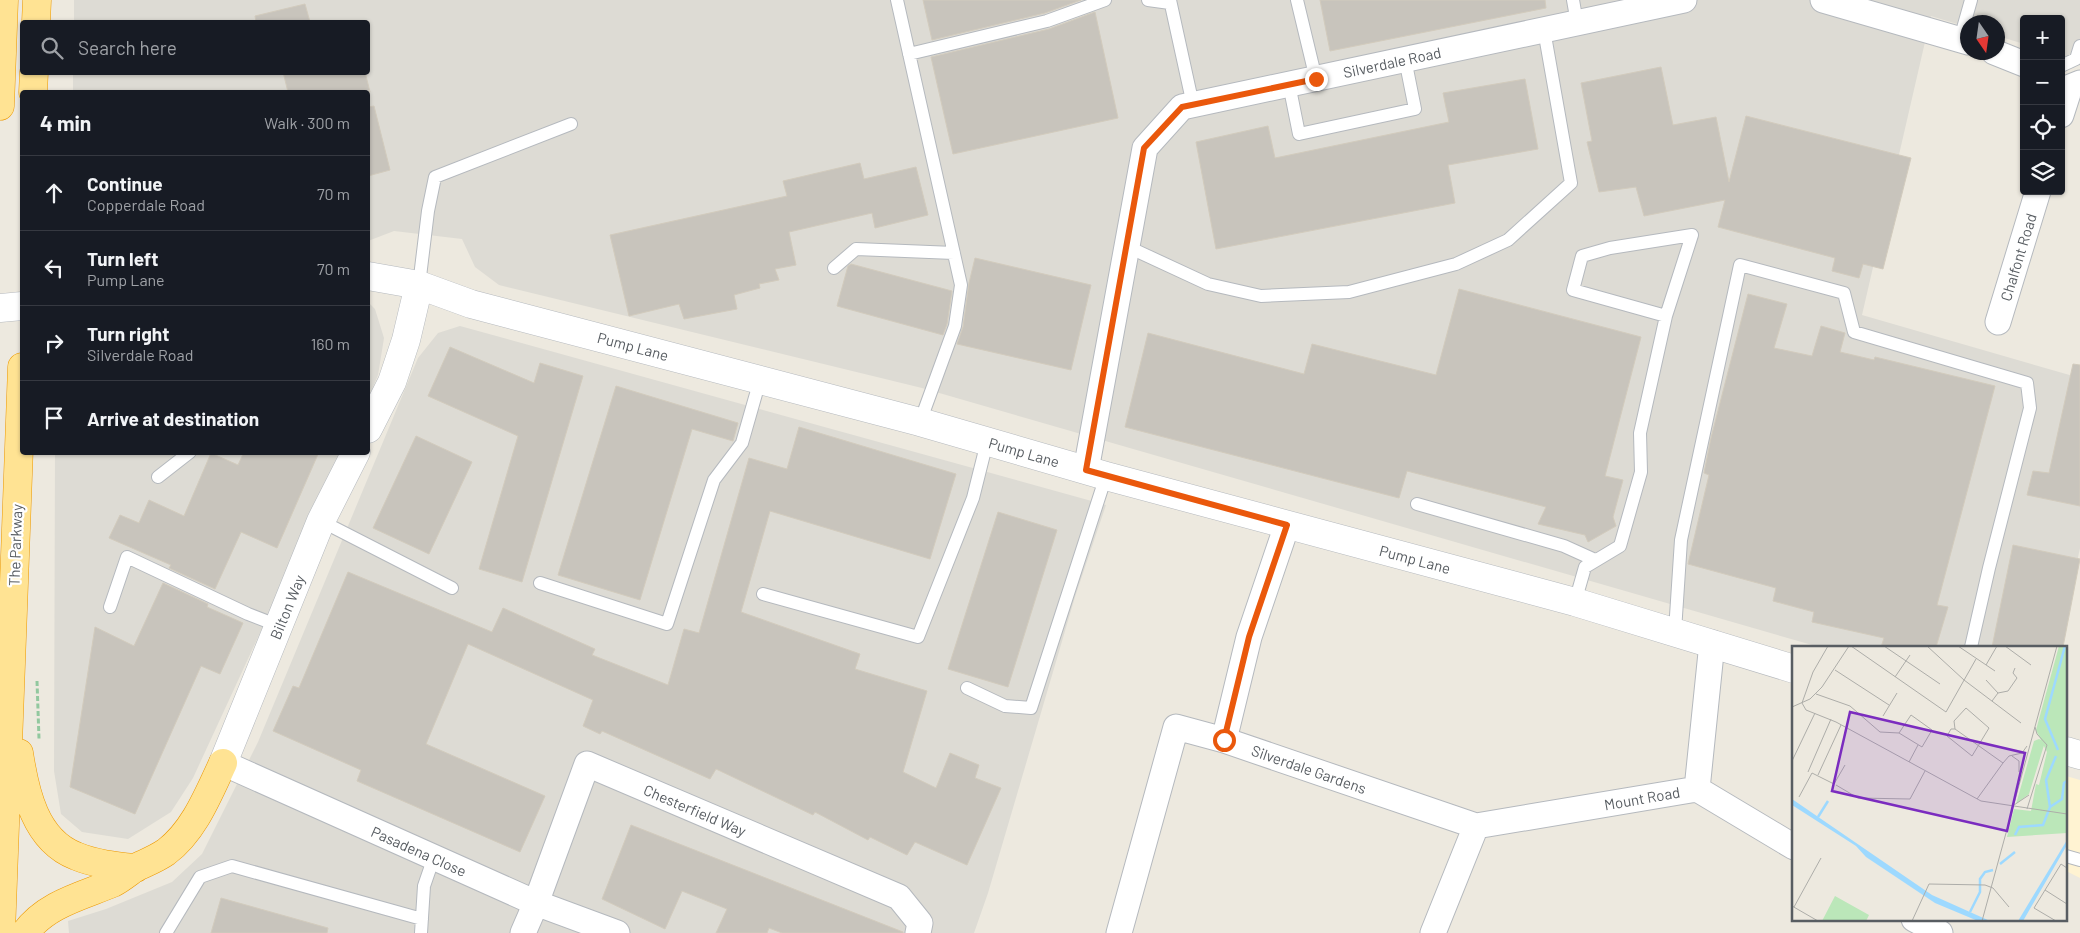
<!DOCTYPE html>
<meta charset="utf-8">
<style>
:root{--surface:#171b24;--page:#20242c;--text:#f1f3f6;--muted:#9ea1a6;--line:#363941}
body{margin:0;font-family:Barlow,sans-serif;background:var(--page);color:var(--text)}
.controls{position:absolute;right:15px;top:15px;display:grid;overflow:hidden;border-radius:5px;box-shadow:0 1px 4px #0004}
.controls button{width:45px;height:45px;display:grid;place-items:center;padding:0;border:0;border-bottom:1px solid var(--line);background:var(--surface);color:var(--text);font:25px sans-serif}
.compass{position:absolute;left:1960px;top:15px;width:45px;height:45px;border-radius:50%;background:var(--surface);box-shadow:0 1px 4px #0004;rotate:167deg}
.stop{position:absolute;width:15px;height:15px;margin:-11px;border:4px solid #ea580c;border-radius:50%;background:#fff}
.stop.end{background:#ea580c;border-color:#fff;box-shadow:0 1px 5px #0008}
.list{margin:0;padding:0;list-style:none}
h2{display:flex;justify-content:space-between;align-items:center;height:65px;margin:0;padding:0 20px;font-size:21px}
h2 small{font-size:16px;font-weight:400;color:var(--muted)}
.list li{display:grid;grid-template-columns:32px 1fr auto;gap:15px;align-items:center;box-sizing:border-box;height:75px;padding:0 20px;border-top:1px solid var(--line)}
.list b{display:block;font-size:19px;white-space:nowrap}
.list p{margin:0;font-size:16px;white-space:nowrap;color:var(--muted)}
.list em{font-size:16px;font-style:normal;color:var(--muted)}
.icon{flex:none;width:28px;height:28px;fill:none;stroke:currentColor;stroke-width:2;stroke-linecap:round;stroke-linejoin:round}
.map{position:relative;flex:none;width:2080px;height:933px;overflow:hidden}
.search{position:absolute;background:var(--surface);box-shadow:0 1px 4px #0004;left:20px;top:20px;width:350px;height:55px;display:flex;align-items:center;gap:12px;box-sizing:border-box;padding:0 18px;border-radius:5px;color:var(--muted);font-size:19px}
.panel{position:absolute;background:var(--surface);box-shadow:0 1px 4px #0004;left:20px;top:90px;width:350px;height:365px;border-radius:5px}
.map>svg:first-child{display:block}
.commercial{fill:#fff3d2}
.industrial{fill:#dddbd4}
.building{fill:#c8c4bc;stroke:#d2cbbd}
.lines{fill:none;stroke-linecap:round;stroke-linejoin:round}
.service-casing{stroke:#b5b9be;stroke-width:14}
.minor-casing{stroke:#b5b9be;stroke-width:27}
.tertiary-casing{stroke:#b5b9be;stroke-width:29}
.trunk-casing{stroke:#ec9800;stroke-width:29}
.path{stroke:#92c89f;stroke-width:3;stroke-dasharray:5 2.5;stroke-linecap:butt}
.service{stroke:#fff;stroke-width:12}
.minor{stroke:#fff;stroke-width:25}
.tertiary{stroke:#fff;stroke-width:28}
.trunk{stroke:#ffe393;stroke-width:28}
.route{stroke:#ea580c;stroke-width:6}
.labels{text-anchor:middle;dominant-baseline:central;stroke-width:4.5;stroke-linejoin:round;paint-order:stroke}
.street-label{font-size:15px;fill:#585d62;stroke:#fff}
.inset-river{fill:none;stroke:#9dd9ff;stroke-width:2.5}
.inset-road{fill:none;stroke:#adada9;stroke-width:1}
.view{fill:#7b2cbf;fill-opacity:0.15;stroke:#7b2cbf;stroke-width:2.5}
.inset-edge{fill:none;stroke:#585d62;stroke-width:2.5}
</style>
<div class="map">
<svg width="2080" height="933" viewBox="0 0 2080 933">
<rect width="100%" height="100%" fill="#ede9df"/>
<!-- commercial -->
<path class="commercial" d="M2066 776 2080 780V878L2066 871Z"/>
<!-- industrial -->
<path class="industrial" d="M74 0H2080V62L2061 56V19H2024V44L1998 36V22H1968L1967 27 1931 16 1862 315 2080 378V548L2059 647H1819L922 388 499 285 475 267 462 239 394 231 368 241V92H73V73L368 72V22H74Z
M368 302 375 309 384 338 378 375 368 399Z
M460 326 1106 505 1075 597 988 893 974 933H69L68 921 106 909 172 882 202 854 258 742 418 358 438 333Z
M55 453H343L193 778 171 812 128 839 82 832 61 814 54 771Z"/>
<!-- building -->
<path class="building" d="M923 0H1081L1045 13 932 40Z
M1320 0H1545L1546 8 1330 51Z
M305 4 310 22H256L255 16Z
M1095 12 1118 118 953 154 931 57 1049 29Z
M1661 67 1673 125 1716 117 1729 182 1746 116 1911 158 1883 269 1863 264 1859 278 1832 271 1835 258 1718 227 1725 200 1644 216 1636 187 1599 192 1587 142 1592 141 1581 83Z
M283 72H365L370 92H288Z
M1525 79 1538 149 1448 165 1455 203 1216 249 1196 142 1268 126 1275 158 1449 122 1443 93Z
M374 106 390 170 368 176V107Z
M860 163 864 179 916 167 928 215 875 228 872 213 789 232 796 265 775 269 779 280 759 284 760 288 734 295 737 309 684 319 679 304 629 316 610 235 787 196 783 181Z
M975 258 1091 285 1071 370 957 344 963 327 969 283Z
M851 264 952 291 947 324 943 335 837 306 848 266Z
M1459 289 1641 337 1605 476 1623 480 1613 517 1616 526 1588 542 1585 535 1538 524 1546 507 1407 471 1399 498 1125 427 1148 333 1304 374 1312 344 1436 375Z
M1748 294 1787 304 1774 348 1812 356 1821 326 1845 333 1840 352 1874 360 1875 357 1995 386 1937 605 1948 607 1936 647H1881L1884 638 1812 622 1814 612 1773 601 1776 588 1688 564 1709 475 1704 473 1711 438Z
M450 347 534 383 540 363 583 376 522 582 479 569 518 436 428 396Z
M2073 364 2080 365V506L2027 495 2033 471 2049 473Z
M616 386 738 423 733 441 692 429 640 600 558 575Z
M799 427 956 474 930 559 770 511 741 612 860 654 855 669 927 691 903 772 936 788 950 753 979 765 975 778 1001 788 967 865 915 842 907 855 870 837 868 840 815 812 813 815 716 769 710 779 602 731 600 734 583 726 593 700 468 644 426 744 545 796 520 852 357 781 361 770 273 731 293 686 299 688 348 572 492 632 503 608 595 649 592 655 668 685 684 629 699 633 749 458 787 469Z
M416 436 472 462 429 554 373 528Z
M244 452H319L277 548 241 532 215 589 169 568 171 565 109 538 120 515 139 523 149 500 184 516 211 453 238 465Z
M998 512 1057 530 1008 687 948 669Z
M2013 545 2080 559 2063 647H1992Z
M163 583 208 604 207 607 243 623 220 674 201 666 135 814 70 787 95 627 134 646Z
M631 825 903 932V933H782L769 928 767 933H716L727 909 682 891 665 929 602 899Z
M221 898 328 928 327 933H211Z"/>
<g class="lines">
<defs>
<path id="service" d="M897 0 961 285 955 326 920 422
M1148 0 1170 3
M1170 0 1193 105
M1297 0 1316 79
M1573 0 1577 23
M1960 39 1971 0
M909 54 1047 21 1105 0
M2061 66 2076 59 2080 46
M1289 84 1299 134 1415 109 1405 59
M1126 246 1208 284 1261 296 1349 292 1456 264 1508 240 1571 183 1544 30
M834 268 856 249 954 253
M419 285 428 211 435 177 571 124
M158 477 190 452
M1417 504 1564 546 1595 560
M321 521 452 588
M540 583 667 624 714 480 742 443 760 380
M763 594 918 637 973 498 987 442
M1575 602 1585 567 1620 546 1641 472 1640 433 1666 316 1692 235 1610 248 1582 256 1573 290 1666 316
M110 607 127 557 248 614 279 626
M1675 631 1681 540 1740 265 1844 293 1854 332 2027 383 2030 408 1989 568 1971 647
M967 688 1005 706 1031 708 1106 476
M2066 856 2080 860
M166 933 200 877 232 866 422 919
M421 933 424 886 434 857"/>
<path id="minor" d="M1823 0 1968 42
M1994 52 2024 64
M2061 115 2070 87 2080 83
M1998 322 2038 191
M1086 470 1145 148 1182 107 1684 0
M1224 740 1249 637 1287 525
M223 763 536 903 617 933
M1697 789 1712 643
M1476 826 1697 789 1794 847
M1914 919 1940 933
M523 933 536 903 587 764 899 897 920 923 918 933
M1119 933 1176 727 1224 740 1476 826 1433 933"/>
<path id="tertiary" d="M368 276 419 285 471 304 920 422 1106 476 1575 602 1794 669
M0 308 22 306
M368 429 392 382 406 340 419 285
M2066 751 2080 755
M223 763 321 521 356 452"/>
<path id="trunk" d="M36 22 37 0
M33 92 34 72
M0 106 4 0
M19 753C25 792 35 840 76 856 95 864 116 866 136 868
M1 933 22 367
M25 933C46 904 82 896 113 883 121 879 128 873 135 868 145 863 156 859 166 852 194 831 208 795 223 763"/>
</defs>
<!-- service casing -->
<use href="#service" class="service-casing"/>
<!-- minor casing -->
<use href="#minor" class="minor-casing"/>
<!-- tertiary casing -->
<use href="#tertiary" class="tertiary-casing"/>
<!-- trunk casing -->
<use href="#trunk" class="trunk-casing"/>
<!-- path -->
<path class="path" d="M37 681 39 739"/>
<!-- service -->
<use href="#service" class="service"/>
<!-- minor -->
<use href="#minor" class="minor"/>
<!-- tertiary -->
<use href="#tertiary" class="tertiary"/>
<!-- trunk -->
<use href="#trunk" class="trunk"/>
</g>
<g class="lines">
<!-- route -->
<path class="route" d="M1224 740 1249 637 1287 525 1086 470 1144 148 1182 107 1316 79"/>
</g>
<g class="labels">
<!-- street labels -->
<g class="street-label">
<text transform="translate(1392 62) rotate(-12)">Silverdale Road</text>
<text transform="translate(2018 257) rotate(-73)">Chalfont Road</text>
<text transform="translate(633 346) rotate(15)">Pump Lane</text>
<text transform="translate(1024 452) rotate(16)">Pump Lane</text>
<text transform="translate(15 545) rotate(-88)">The Parkway</text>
<text transform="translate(1415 559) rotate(15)">Pump Lane</text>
<text transform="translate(287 607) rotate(-68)">Bilton Way</text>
<text transform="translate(1309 769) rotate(19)">Silverdale Gardens</text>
<text transform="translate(1642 798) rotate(-10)">Mount Road</text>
<text transform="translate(695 810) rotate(23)">Chesterfield Way</text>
<text transform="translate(419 851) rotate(24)">Pasadena Close</text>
</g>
</g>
<!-- overview -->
<g transform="translate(1792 646)">
<rect width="275" height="275" fill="#ede9df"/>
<path d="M267 0H275V187L215 191 222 163 239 165 244 138 247 139 255 106 244 84ZM247 93 253 96 237 148 224 158 242 95ZM43 250 77 269 74 275H30Z" fill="#bbe7b9"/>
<path d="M0 153 140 249 198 275H186L143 257 74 211 64 200 0 159ZM275 194V199L231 275H226Z" fill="#9dd9ff"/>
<path class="inset-river" d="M266 104 253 73 273 0M258 161 254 134 264 110M26 171 36 155M223 189 227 181 251 179 258 161 270 153 272 137 275 135M208 218 223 206M178 266 188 246V233L193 226 201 224"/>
<path class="inset-road" d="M59 0 154 66 184 13M92 0 148 38M135 0 172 34 229 77M166 0 203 25M213 0 239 19M194 19 205 0M43 24 97 59M103 31 118 9M194 34 206 47M24 48 58 60 88 86 107 87M200 55 206 47 216 45 225 32 221 27 223 22M10 57 14 64 44 76 189 155 275 168M10 57 21 26 36 0M0 61 18 53 30 41 57 0M174 62 197 82 180 110 155 90 159 83H163L162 75ZM119 69 140 84 130 101 107 87ZM91 70 105 47M163 83 211 117 185 153M220 110 227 115V126M0 115 23 67M117 116 126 99M211 117 217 110 230 107 235 100M16 126 39 73M26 129 49 79M44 139 66 152 118 153 133 125M7 151 20 127 42 138 53 119M222 159 237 149M235 163 255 99 245 88 243 81M253 244 275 258M0 260 26 275M2 261 29 212M120 275 137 238 193 239 201 242 217 261M190 275 265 0M264 275 242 262 269 218 275 222"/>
<path class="view" d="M58 66 233 107 215 185 40 145Z"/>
<rect width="275" height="275" class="inset-edge"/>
</g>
</svg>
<div class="controls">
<button>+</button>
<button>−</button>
<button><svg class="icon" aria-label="locate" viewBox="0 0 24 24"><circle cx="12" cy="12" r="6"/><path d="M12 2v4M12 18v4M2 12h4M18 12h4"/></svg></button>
<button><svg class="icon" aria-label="layers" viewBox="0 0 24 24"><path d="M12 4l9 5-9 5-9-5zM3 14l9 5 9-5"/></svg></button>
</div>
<svg class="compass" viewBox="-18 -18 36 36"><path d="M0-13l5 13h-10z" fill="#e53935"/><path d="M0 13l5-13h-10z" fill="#9ea1a6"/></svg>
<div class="stop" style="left:1224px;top:740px"></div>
<div class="stop end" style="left:1316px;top:79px"></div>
<div class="search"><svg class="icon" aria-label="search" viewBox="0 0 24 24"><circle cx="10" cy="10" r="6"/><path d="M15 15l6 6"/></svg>Search here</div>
<section class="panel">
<h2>4 min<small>Walk · 300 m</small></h2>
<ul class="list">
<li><svg class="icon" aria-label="ahead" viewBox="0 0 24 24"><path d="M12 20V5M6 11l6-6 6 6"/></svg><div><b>Continue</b><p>Copperdale Road</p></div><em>70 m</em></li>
<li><svg class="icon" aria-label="left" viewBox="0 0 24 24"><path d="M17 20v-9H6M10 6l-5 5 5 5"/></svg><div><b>Turn left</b><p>Pump Lane</p></div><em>70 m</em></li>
<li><svg class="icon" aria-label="right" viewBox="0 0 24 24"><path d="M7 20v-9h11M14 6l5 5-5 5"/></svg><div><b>Turn right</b><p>Silverdale Road</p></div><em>160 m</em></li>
<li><svg class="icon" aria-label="arrive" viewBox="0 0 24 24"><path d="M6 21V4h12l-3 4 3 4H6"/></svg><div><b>Arrive at destination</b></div></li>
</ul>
</section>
</div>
